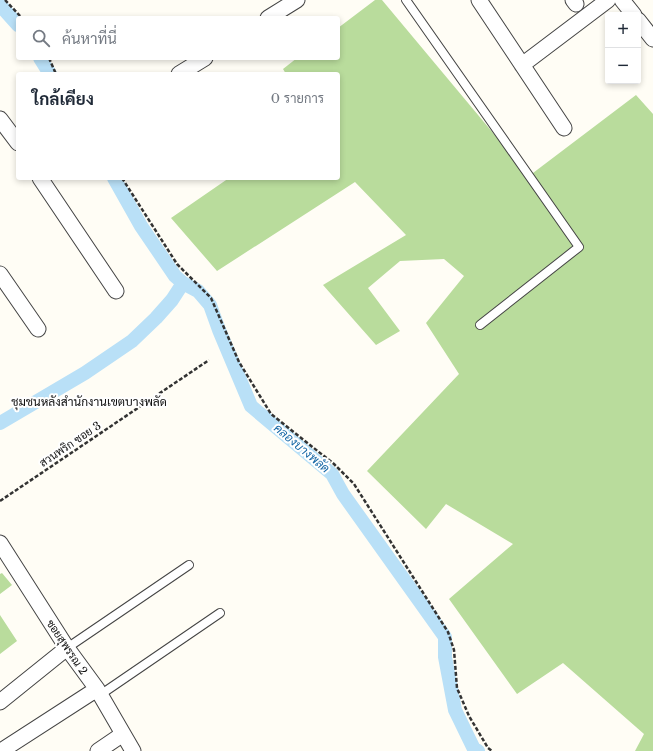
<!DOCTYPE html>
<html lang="th">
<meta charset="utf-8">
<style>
:root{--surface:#fff;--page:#f6f6f7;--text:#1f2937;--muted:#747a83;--line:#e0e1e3}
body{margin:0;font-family:"Libre Baskerville",Sarabun,serif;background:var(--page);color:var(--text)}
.controls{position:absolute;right:12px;top:12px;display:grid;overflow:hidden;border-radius:4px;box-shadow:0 2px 6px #0003}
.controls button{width:36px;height:36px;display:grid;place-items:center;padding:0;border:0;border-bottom:1px solid var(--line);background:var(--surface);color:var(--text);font:20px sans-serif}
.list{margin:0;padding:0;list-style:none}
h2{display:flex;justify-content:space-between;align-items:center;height:52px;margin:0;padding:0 16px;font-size:17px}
h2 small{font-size:13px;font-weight:400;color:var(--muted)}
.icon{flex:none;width:22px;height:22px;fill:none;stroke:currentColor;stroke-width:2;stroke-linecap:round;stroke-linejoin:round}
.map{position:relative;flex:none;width:653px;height:751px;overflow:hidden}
.search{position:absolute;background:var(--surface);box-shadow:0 2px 6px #0003;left:16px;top:16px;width:324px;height:44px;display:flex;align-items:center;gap:10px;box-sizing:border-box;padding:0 14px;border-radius:4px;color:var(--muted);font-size:15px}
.panel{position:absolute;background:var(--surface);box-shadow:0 2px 6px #0003;left:16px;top:72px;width:324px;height:108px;border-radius:4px}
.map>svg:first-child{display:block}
.forest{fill:#b9dc9c}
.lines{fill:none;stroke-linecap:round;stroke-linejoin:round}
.canal{stroke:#b9e0f7;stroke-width:14}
.lane-casing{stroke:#444;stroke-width:10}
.street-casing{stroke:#444;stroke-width:17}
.path{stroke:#333;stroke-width:2.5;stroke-dasharray:4 2;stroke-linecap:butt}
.lane{stroke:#fff;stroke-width:8}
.street{stroke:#fff;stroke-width:15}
.labels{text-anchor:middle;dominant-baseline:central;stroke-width:4;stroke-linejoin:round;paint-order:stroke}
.street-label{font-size:11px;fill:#111;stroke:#fff}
.neighbourhood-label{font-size:12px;fill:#111;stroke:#fff}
.water-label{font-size:12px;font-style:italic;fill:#1768a6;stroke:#fff}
</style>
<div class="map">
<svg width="653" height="751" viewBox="0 0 653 751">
<rect width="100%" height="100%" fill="#fffdf5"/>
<!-- forest -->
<path class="forest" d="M375 0H382L529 176 636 95 653 114V751H635L644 734 563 663 517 694 449 599 513 544 446 504 426 529 367 471 459 374 426 323 464 276 444 259 400 261 368 288 400 331 376 345 323 285 406 235 355 182 217 271 171 218 229 178H338V74H286L283 69 297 58H338V28Z
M2 573 12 585 0 594V574Z
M0 615 17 641 0 654Z"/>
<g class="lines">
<!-- canal -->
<path class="canal" d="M0 5 18 25
M40 58 50 74
M114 178 141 226 175 276 183 283 198 291 210 305 219 330 251 406 332 474 343 494 445 637V657L455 710 474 749 478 751
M0 423 85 373 132 341 156 318 172 300 183 283"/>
<defs>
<path id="lane" d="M406 0 579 247 480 325
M67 648 189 565
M100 695 220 613"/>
<path id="street" d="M479 0 564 128
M573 0 576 4
M622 0 634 15
M268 18 297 0
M638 20 653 39
M522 65 608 0
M179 74 205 58
M0 119 18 143
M40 178 116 291
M0 274 38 329
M0 543 67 648 97 689 133 751
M0 702 67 648
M1 751 97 689
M98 751 123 734"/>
</defs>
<!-- lane casing -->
<use href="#lane" class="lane-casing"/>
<!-- street casing -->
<use href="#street" class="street-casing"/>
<!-- path -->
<path class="path" d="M5 0 22 18
M49 58 56 74
M122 178 177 264 211 298 239 362 271 414 334 464 354 484 448 632 454 650 457 688 469 716 488 748 492 751
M0 501 209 360"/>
<!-- lane -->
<use href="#lane" class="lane"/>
<!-- street -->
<use href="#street" class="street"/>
</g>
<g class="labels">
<!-- street labels -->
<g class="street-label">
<text transform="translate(70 444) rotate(-34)">สวนพริก ซอย 3</text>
<text transform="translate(67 647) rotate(56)">ซอยสุพรรณ 2</text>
</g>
<!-- neighbourhood labels -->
<g class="neighbourhood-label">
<text x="89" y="401">ชุมชนหลังสำนักงานเขตบางพลัด</text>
</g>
<!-- water labels -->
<g class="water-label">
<text transform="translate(302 448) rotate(40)">คลองบางพลัด</text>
</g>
</g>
</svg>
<div class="controls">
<button>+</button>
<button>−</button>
</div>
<div class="search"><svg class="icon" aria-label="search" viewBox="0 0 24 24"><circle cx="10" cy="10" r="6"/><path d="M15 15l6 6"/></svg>ค้นหาที่นี่</div>
<section class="panel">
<h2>ใกล้เคียง<small>0 รายการ</small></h2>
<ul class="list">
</ul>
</section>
</div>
